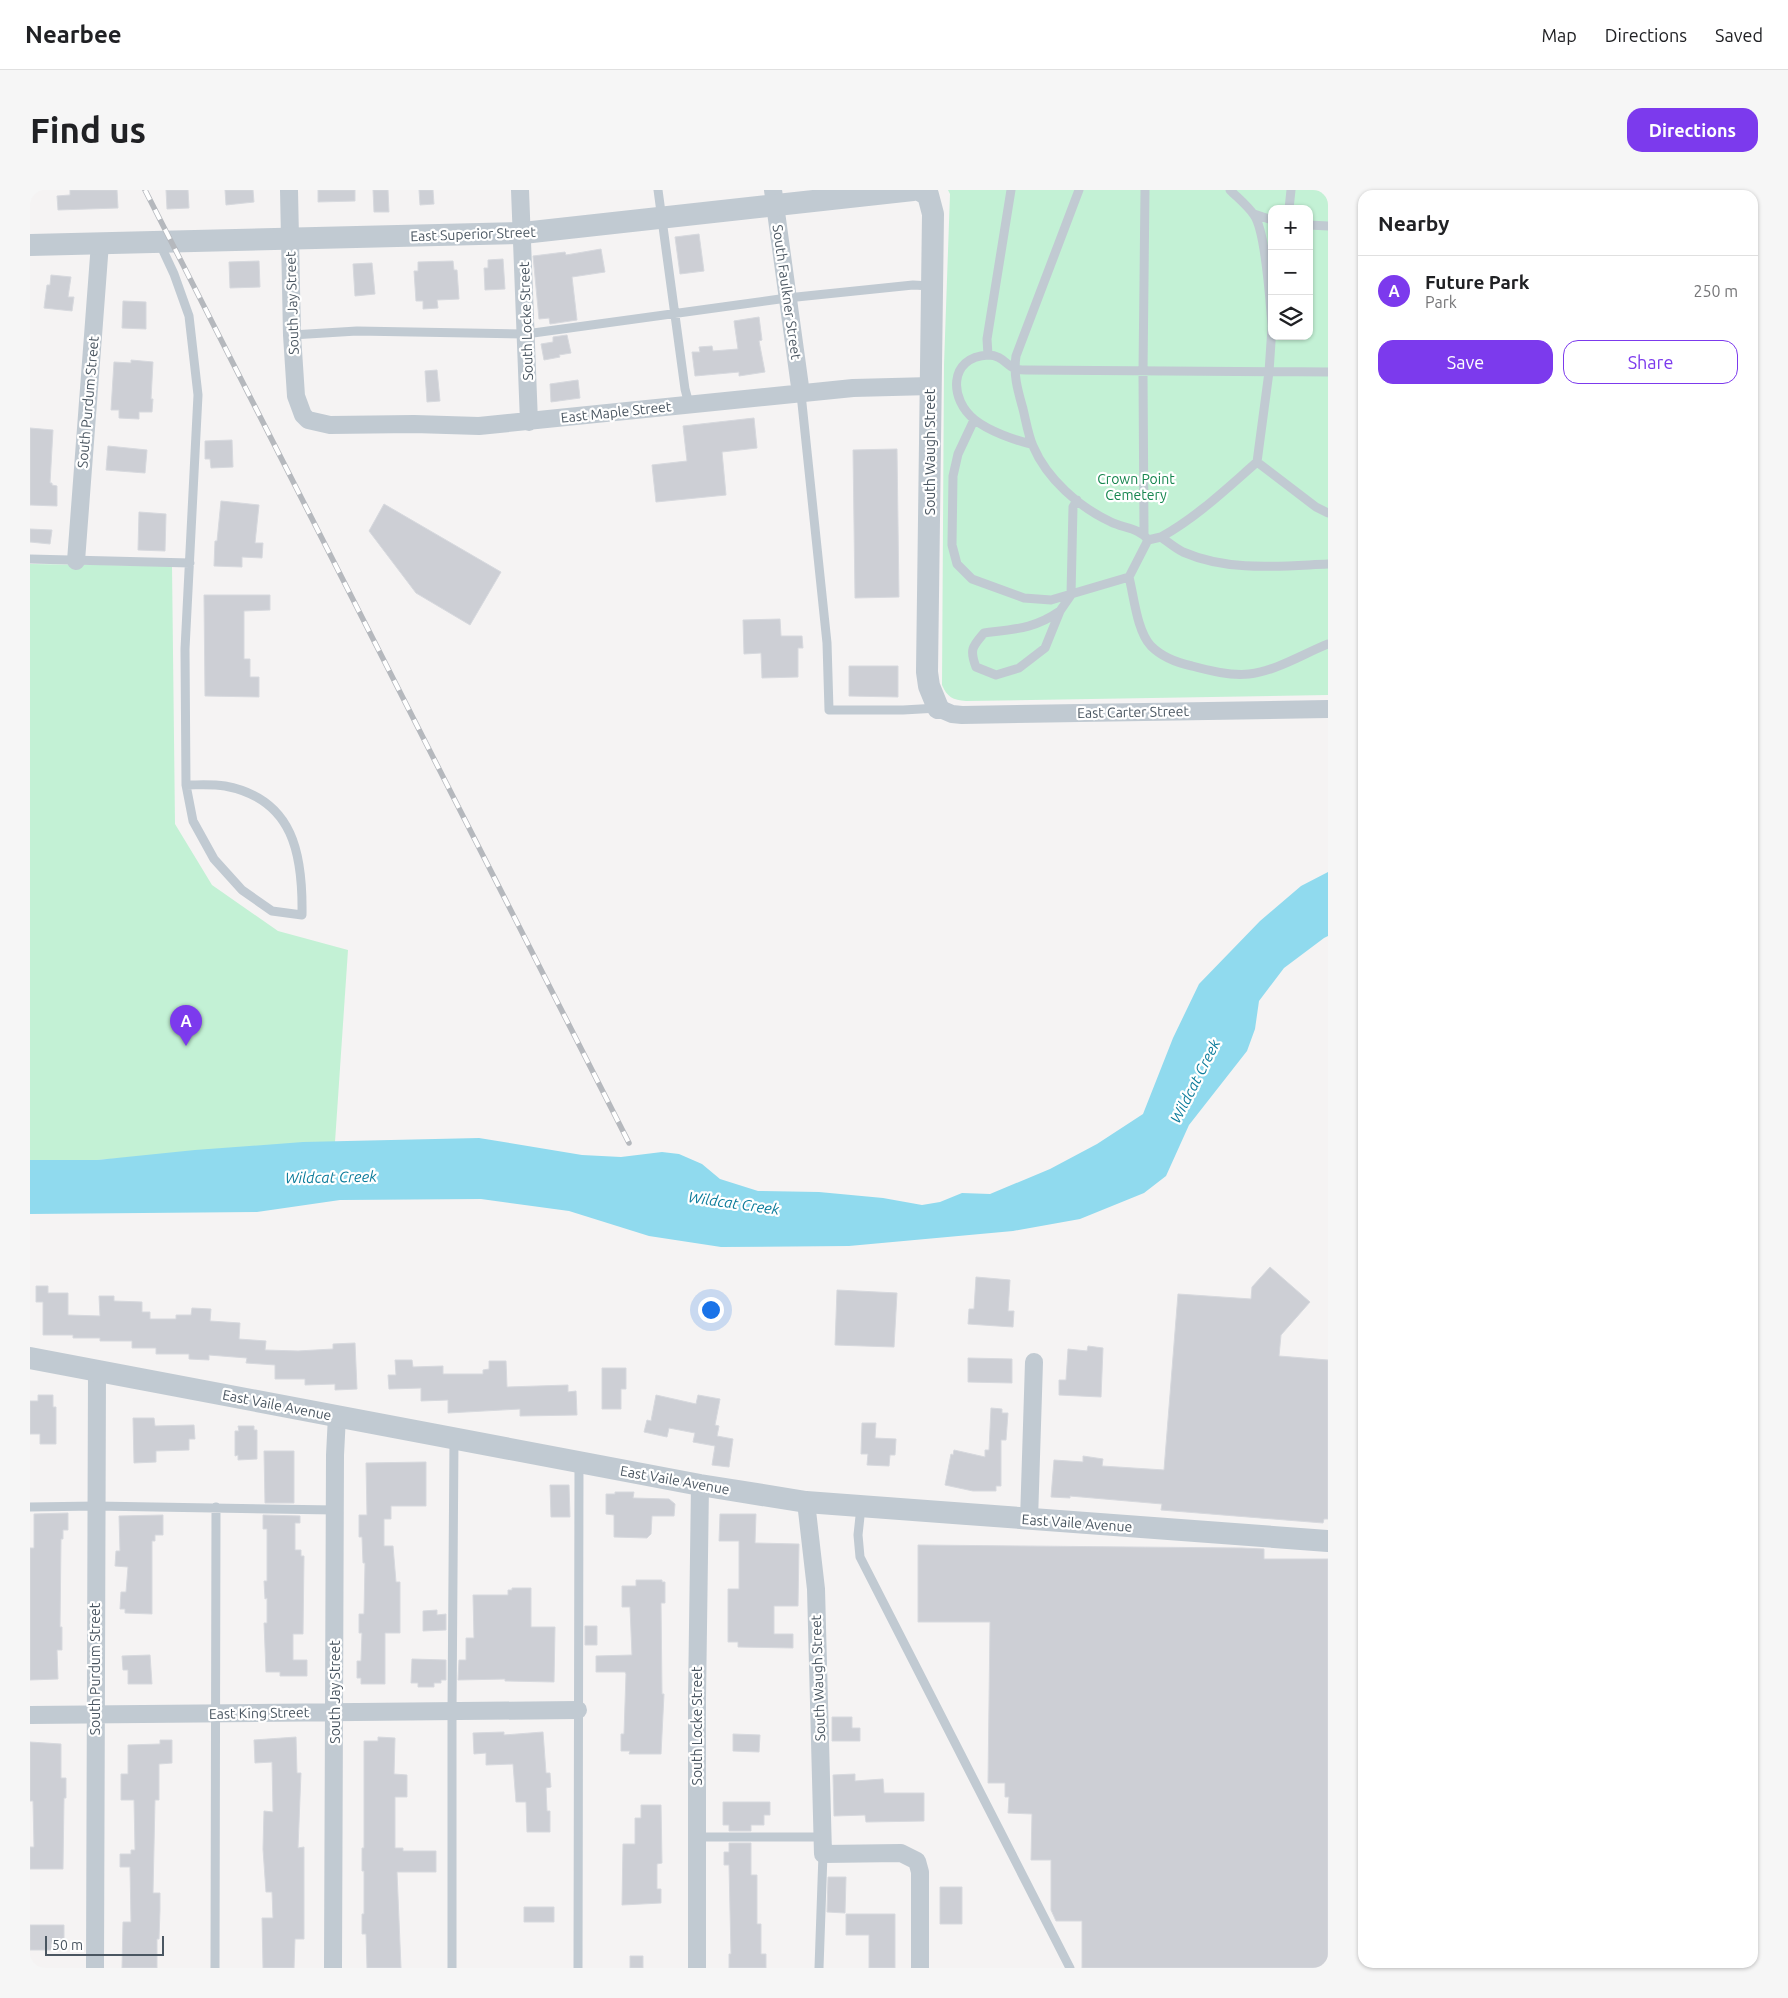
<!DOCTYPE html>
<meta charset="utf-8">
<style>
:root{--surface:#fff;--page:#f6f6f6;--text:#202124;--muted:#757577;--line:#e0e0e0;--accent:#7c3aed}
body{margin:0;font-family:Ubuntu,sans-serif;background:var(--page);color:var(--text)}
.controls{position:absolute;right:15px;top:15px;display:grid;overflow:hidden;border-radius:10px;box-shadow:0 1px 4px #0004}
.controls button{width:45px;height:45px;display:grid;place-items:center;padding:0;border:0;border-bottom:1px solid var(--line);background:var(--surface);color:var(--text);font:25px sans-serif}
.scale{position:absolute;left:15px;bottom:12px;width:119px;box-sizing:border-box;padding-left:5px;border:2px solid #4a5661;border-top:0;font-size:14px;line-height:18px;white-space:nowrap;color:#4a5661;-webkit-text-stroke:4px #fff;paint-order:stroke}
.you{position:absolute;left:680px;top:1119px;width:18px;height:18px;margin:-12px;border:4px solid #fff;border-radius:50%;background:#1a73e8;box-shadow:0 0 0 8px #1a73e833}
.badge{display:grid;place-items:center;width:32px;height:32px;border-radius:50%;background:var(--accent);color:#fff;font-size:16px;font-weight:700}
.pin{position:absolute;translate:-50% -41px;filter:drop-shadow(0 1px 2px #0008)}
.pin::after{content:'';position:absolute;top:26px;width:18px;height:15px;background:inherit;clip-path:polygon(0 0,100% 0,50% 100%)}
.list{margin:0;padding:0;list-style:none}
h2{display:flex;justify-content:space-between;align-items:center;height:65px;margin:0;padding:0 20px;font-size:21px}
h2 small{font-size:16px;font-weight:400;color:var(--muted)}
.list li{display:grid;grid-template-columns:32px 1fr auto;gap:15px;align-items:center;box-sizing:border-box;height:70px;padding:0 20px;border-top:1px solid var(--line)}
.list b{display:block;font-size:19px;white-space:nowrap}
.list p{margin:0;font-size:16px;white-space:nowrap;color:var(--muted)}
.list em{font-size:16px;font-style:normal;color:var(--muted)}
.actions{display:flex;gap:10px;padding:15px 20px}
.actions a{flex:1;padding:11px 0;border:1px solid var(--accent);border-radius:15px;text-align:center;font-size:18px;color:var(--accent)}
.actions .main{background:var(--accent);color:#fff}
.icon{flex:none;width:28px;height:28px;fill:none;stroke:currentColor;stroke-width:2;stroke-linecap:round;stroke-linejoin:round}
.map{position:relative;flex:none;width:1298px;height:1778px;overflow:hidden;border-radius:15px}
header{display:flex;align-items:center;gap:30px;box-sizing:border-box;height:70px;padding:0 25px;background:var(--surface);border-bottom:1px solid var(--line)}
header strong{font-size:24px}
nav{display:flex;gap:28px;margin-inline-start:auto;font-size:18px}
.intro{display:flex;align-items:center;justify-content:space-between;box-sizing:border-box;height:120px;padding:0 30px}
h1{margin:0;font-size:35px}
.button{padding:12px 22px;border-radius:15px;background:var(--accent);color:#fff;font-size:18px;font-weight:700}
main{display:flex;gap:30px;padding:0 30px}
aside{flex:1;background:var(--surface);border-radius:15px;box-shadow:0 1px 4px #0004}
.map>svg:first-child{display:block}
.green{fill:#c3f1d5;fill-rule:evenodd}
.water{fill:#90daee}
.building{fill:#cdcfd5;stroke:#d7d9de}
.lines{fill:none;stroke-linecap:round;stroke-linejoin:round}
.service{stroke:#c1cad2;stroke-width:9}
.minor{stroke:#c1cad2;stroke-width:18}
.tertiary{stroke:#c1cad2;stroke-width:22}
.rail-casing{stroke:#b5b8bd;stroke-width:5.5}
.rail{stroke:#fff;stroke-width:4;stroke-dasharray:11;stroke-linecap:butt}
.labels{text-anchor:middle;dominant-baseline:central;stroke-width:4.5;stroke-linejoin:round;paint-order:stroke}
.street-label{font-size:14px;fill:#4a5661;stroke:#fff}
.park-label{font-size:14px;fill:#17864f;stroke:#fff}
.water-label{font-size:15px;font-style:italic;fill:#0c7c9b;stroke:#fff}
</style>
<header>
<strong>Nearbee</strong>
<nav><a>Map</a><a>Directions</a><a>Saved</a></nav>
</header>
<div class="intro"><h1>Find us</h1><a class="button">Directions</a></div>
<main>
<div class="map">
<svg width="1298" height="1778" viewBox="0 0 1298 1778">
<rect width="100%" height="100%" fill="#f5f3f3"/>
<!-- green -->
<path class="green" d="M918 0H1298V505L936 511C923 510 917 507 912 495L914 175 920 4ZM1242 19H1279V146H1242Z
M0 374 142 376 145 634 182 695 248 741 318 760 305 952 67 970 0 973Z"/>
<!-- water -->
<path class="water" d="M1298 682V746L1294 748 1254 778 1229 811 1225 839 1217 861 1159 935 1136 986 1114 1003 1050 1029 983 1041 819 1056 691 1057 619 1046 539 1021 451 1009 310 1010 227 1022 0 1024V970H67L165 960 273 952 449 948 552 965 591 967 632 962 649 964 672 974 690 989 728 1001 789 1002 853 1008 892 1015 910 1012 932 1003 960 1004 1020 979 1067 954 1113 924 1143 848 1169 794 1230 731 1271 696Z"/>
<!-- building -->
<path class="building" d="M40 0H87L88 18 28 20 27 6 40 5Z
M136 0H158L159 18 137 19Z
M195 0H223L224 12 196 15Z
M288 0H325V11L288 12Z
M343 0H358L359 22H344Z
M389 0H403L404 14 390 15Z
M669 44 674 81 650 84 645 47Z
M571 59 575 82 542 87 547 130 520 134 519 128 509 129 503 66 535 62 536 65Z
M473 69 475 99 455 100 454 78H458V70Z
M229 71 230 97 200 98 199 72Z
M423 71 424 80H427L429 109 407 110 408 118 393 119V111H386L384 81H388V72Z
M342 73 345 104 325 106 323 74Z
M21 85 41 87 38 107H44L42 121 14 118 17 95H20Z
M93 111 116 112V139L92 138Z
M729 127 732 150 729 151 735 182 709 186V182L665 186 662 162H670L669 157 682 156 683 161 708 159 704 131Z
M537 145 541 163 529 165 530 167 514 170 511 154 523 152V147Z
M101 170 123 172 121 209H123L122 222H109V229L89 228V220H81L84 172 101 173Z
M407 180 410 211 397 212 395 181Z
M548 190 550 208 521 212 520 194Z
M724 228 727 258 692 262 696 305 626 312 622 275 657 271 653 236Z
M0 238 23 240 20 293H22V295L27 296V316L0 315Z
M202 250 203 277 181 278 180 269H175V251Z
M78 256 117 260 115 283 76 280Z
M867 259 869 407 825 408 823 260Z
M191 311 229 315 225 353H233L232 368 212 367V377L184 376 185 351H187Z
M354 314 471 382 440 435 386 403 339 341Z
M109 322 136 324 135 361 108 360Z
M0 339 22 340 20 354 0 352Z
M174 405H240V420L214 421V469H220V487H229V507L175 506Z
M750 429 751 446H772L773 458H768V487L732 488 731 463 714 464 713 430Z
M819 476H868V507L819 506Z
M1240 1077 1280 1112 1251 1145 1249 1166 1298 1170V1329H1294L1293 1333 1131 1320 1132 1314 1040 1306V1308L1021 1307 1024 1270 1053 1272V1266L1073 1269 1072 1276 1134 1280 1148 1104 1221 1109 1222 1097Z
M946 1087 980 1090 978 1121H984L983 1137 938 1134 939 1119H944Z
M6 1096H18V1103H38V1125L70 1126 69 1106H84V1111L112 1112V1122H120V1129H146V1125H161L162 1118 181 1119 180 1131 210 1133 209 1149 236 1151 235 1160 268 1161 303 1159V1154L325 1153 327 1199 305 1200V1194L275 1195V1189H245V1175L216 1173 217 1168 179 1165V1170L159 1169V1164H126V1158H102V1151H70V1148H43V1145H13V1112H6Z
M807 1100 867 1103 864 1157 805 1155Z
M1058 1156 1073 1158 1071 1207 1029 1205V1190H1036L1038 1159 1057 1161Z
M938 1168 982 1169V1193L938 1192Z
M365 1170H382L383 1177 413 1176V1184H453V1180L459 1179V1171H476L477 1197 538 1195V1202L546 1201 547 1225 490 1226V1219L418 1223V1210L391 1211V1198L359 1199 358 1185H366Z
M572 1178H596V1199H591V1219H572Z
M8 1205H23V1217H26V1254H10V1244H0V1211H8Z
M626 1205 666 1214 668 1205 690 1209 685 1235 689 1236 687 1246 703 1249 699 1277 682 1275 685 1256 663 1252 665 1243 639 1238 637 1247 614 1242 617 1230 621 1231Z
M961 1218 972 1219V1223H978L976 1250H971V1296H966V1301H943L915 1295 921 1264 923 1265 924 1260 955 1267V1260H959Z
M103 1228H124L125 1236 164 1235 165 1249H159V1260L126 1261V1272L104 1273Z
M832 1233H846L845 1248 866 1249 865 1265H860L859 1276 837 1275 838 1264H831Z
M208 1236H224V1240H227V1269L208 1270V1265L205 1266V1241H209Z
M234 1261H264V1313H235Z
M396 1272V1316H361V1329H354V1356H363L366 1392H370V1443H355V1494H331V1488H327V1471H331L332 1443H329V1424H334L335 1373H333L332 1347H329V1325H337L336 1273Z
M520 1295H539L540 1327H521Z
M585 1302H604L603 1308 639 1309 645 1314 644 1326H622L621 1344 617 1348 584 1347V1325L576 1324V1304H585Z
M38 1323V1340H33V1349H31L30 1437H32V1460H27L28 1489 0 1490V1358H4V1324Z
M690 1324H726L725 1353 769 1354 768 1416H744V1444H763V1458L708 1457V1452H698V1399H709V1351H689Z
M133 1325V1345H125V1351H122V1424L95 1423V1419H90L91 1402H96L98 1377 85 1376 86 1361H90L89 1326Z
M233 1325 270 1326V1333H265V1360H271V1366H274L273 1444H263V1470H277V1486H250V1482H236L234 1433H237V1408L235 1409 234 1391H237V1339H233Z
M888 1355 1211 1358 1234 1359V1369H1298V1778H1052V1731H1026L1021 1720V1670H1001L1002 1624 978 1623 979 1607H975V1593H958L960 1432H888Z
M606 1390H632V1392H635V1413H631L632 1504H634L631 1564H599L600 1561H591V1544H594L596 1484 595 1482H566V1466L602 1465 600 1417H592V1396H606Z
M482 1398H501V1437H525L524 1492 475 1491V1489L428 1490 429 1470H436V1448H444L443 1405H478V1400H482Z
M407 1420V1425L416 1424V1440L393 1441V1421Z
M555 1436H567V1455H555Z
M120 1465 122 1494H98V1480H93L92 1466Z
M382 1469 416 1470V1490H411V1493H404V1497H388V1493H381Z
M802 1527H822V1538H830V1551H802Z
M474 1542V1545L513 1542 516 1583H520L521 1597 516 1598 517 1621H520V1642H497L496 1612H486L483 1574 456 1575V1563L444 1564 443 1543Z
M703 1544 730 1545 729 1562 703 1561Z
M266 1547 267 1583H271L268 1658 274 1657V1749H265L264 1778H233L232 1728H243L242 1702H236L233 1659 234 1621 243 1622 242 1572 225 1573 224 1550Z
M348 1547 365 1548 364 1584 377 1585V1607H365V1658H373V1661H406V1682H367L371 1778H337L336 1744H332V1724H334V1681H332V1658H334V1551H348Z
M130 1550H142V1573L129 1574V1610H125L123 1703H130V1720L129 1749H127V1778H92L93 1732H101L100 1677H90V1664H101V1660H105L104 1610H91V1584H98V1555L130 1554Z
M0 1552 31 1554V1588H36V1608H34L33 1679H0V1657H4L3 1611H0Z
M825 1584V1591L853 1589 854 1603H894V1631L836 1632 835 1625 804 1626 803 1585Z
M693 1612H740V1625H734V1635H721V1641H699V1635H693Z
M611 1615H631L632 1673 627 1674V1699H631V1713L592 1715 593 1654H605V1628H611Z
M699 1653H721V1685H727V1734H731V1764H736V1778H699V1764H701L699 1675H694V1662H699Z
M798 1687H816L815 1723 797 1722Z
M910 1697H932V1734H910Z
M494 1717H524V1732H494Z
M816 1724H865V1778H839V1745H816Z
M0 1735H34V1760H0Z
M600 1766H613V1778H600Z"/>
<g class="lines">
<!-- service -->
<path class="service" d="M628 0 655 199 659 214
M1049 0 986 166C983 185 988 201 993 219 996 231 998 245 1003 256 1017 289 1049 317 1081 332 1093 338 1110 338 1118 350
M1200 0C1208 8 1218 16 1224 25 1236 42 1240 112 1242 135
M1259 19 1261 0
M1224 24 1242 30
M1279 35 1298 36
M130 54 144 84 159 126 168 205 155 459 156 595 163 631 184 669 212 700 242 721 272 725C273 665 264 609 195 596 182 594 169 595 156 595
M262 145 327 141 496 144 757 108 883 95 901 96
M958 165 957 149 981 0
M771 204 797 453 799 520H873L908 518
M944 230 928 264 923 286 922 355 927 374 942 389 994 408 1021 410 1099 387 1118 350 1131 347C1138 352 1145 358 1153 362 1199 382 1250 376 1298 374
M1001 254C984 250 959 241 945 230 919 210 918 167 958 165 972 165 975 174 985 179 988 180 993 180 996 180L1298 182
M1227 272 1286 317 1298 323
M1114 343 1113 182 1115 0
M1131 347C1167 327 1196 299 1227 272L1239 182 1242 137
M0 369 160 373
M1099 387C1104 407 1107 441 1121 456 1132 467 1148 473 1162 476 1180 481 1200 486 1219 484 1246 481 1273 464 1298 454
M1030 421 1015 458 989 478 966 485 946 477C939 459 943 456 954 443 985 439 1004 439 1030 421Z
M1030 421 1041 405 1043 317 1047 310
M0 1317 66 1316 305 1320
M831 1317 828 1345 830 1367 1040 1778
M667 1647H793
M185 1778 186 1317
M422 1778V1521L424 1249
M548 1778 549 1272
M789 1778 793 1664"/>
<!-- minor -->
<path class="minor" d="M259 0 262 145 266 206 273 225 278 230 300 235 384 234 449 236 823 198 901 196
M490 0 499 232
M743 0 771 204
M46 371 70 53
M908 518 922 524 932 525 1298 519
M776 1312 786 1399 793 1664 871 1663 887 1671 890 1682V1778
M999 1330 1004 1172
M0 1525 548 1520
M65 1778 67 1181
M303 1778 305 1265 307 1226
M667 1778V1508L670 1295"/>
<!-- tertiary -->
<path class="tertiary" d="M889 0 898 5 903 24 897 482 899 496 908 518
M0 55 493 43 883 0
M0 1168 670 1295 776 1312 1298 1351"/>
<defs>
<path id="rail" d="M115 0 599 953"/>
</defs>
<!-- rail casing -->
<use href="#rail" class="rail-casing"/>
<!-- rail -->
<use href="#rail" class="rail"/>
</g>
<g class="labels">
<!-- street labels -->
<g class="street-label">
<text transform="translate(443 44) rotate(-2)">East Superior Street</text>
<text transform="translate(757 102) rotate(82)">South Faulkner Street</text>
<text transform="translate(262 113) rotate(-92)">South Jay Street</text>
<text transform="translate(496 131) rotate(-92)">South Locke Street</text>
<text transform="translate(58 212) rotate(-85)">South Purdum Street</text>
<text transform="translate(586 222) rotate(-6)">East Maple Street</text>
<text transform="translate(900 262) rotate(-90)">South Waugh Street</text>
<text transform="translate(1103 522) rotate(-1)">East Carter Street</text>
<text transform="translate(247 1215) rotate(11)">East Vaile Avenue</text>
<text transform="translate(645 1290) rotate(10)">East Vaile Avenue</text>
<text transform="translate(1047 1333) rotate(4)">East Vaile Avenue</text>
<text transform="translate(65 1479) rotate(-90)">South Purdum Street</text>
<text transform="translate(788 1488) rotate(-92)">South Waugh Street</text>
<text transform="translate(305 1502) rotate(-90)">South Jay Street</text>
<text transform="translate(229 1523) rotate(-1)">East King Street</text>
<text transform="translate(667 1536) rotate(-90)">South Locke Street</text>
</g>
<!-- park labels -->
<g class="park-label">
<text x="1106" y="289">Crown Point<tspan x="1106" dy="16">Cemetery</tspan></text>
</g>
<!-- water labels -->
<g class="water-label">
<text transform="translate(1165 891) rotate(-63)">Wildcat Creek</text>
<text transform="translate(301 987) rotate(-1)">Wildcat Creek</text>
<text transform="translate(704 1013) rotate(8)">Wildcat Creek</text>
</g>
</g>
</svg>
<div class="controls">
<button>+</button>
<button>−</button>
<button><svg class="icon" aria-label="layers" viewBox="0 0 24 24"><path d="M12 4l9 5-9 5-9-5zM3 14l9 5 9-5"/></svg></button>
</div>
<div class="scale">50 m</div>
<div class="you"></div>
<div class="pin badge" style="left:156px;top:856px">A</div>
</div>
<aside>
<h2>Nearby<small></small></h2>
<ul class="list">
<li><span class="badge">A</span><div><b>Future Park</b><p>Park</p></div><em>250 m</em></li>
</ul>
<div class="actions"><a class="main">Save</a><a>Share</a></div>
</aside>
</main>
